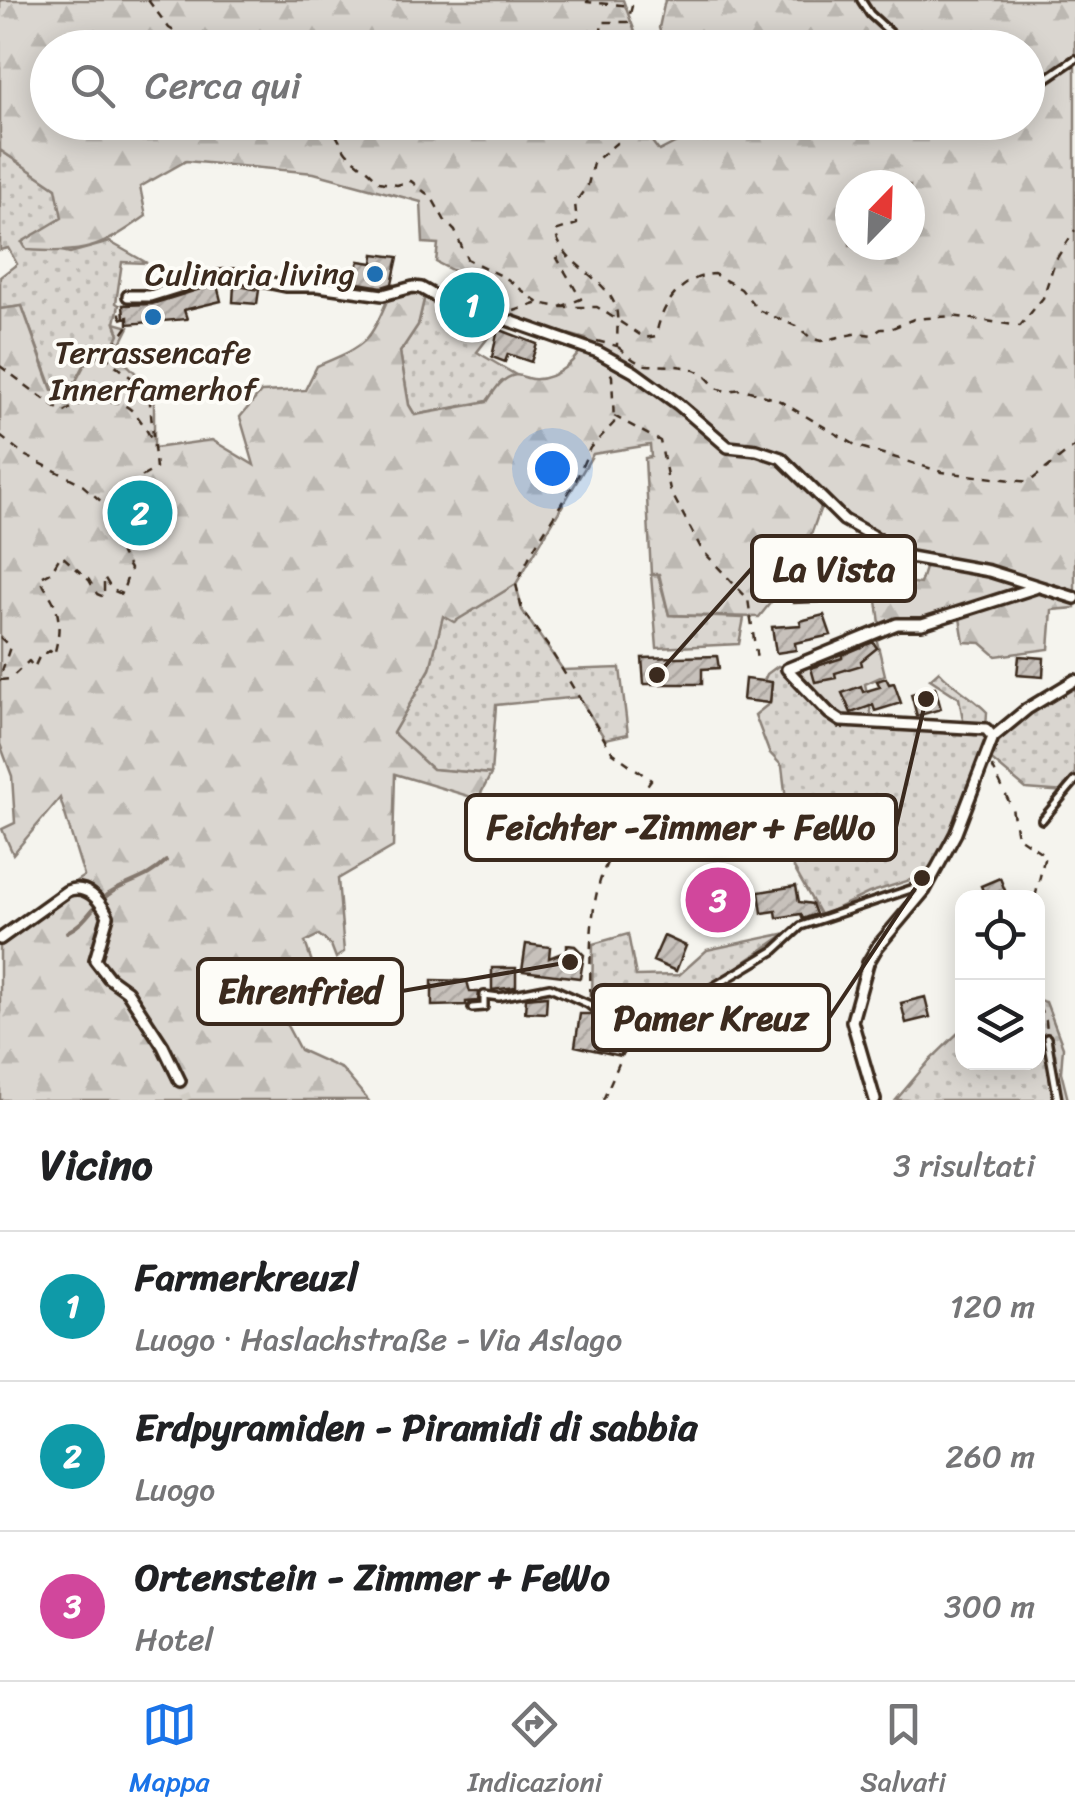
<!DOCTYPE html>
<html lang="it">
<meta charset="utf-8">
<style>
:root{--surface:#fff;--page:#f6f6f6;--text:#202124;--muted:#757577;--line:#e0e0e0;--accent:#1a73e8}
body{margin:0;font-family:Sriracha,sans-serif;background:var(--page);color:var(--text)}
.controls{position:absolute;right:30px;bottom:30px;display:grid;overflow:hidden;border-radius:20px;box-shadow:0 5px 25px #0003}
.controls button{width:90px;height:90px;display:grid;place-items:center;padding:0;border:0;border-bottom:2px solid var(--line);background:var(--surface);color:var(--text);font:50px sans-serif}
.compass{position:absolute;left:835px;top:170px;width:90px;height:90px;border-radius:50%;background:var(--surface);box-shadow:0 5px 25px #0003;rotate:23deg}
.you{position:absolute;left:552px;top:468px;width:35px;height:35px;margin:-25px;border:8px solid #fff;border-radius:50%;background:#1a73e8;box-shadow:0 0 0 15px #1a73e833}
.badge{display:grid;place-items:center;width:65px;height:65px;border-radius:50%;background:var(--accent);color:#fff;font-size:32px;font-weight:700}
.pin{position:absolute;translate:-50% -50%;border:5px solid #fff;box-shadow:0 2px 10px #0006}
.list{margin:0;padding:0;list-style:none}
h2{display:flex;justify-content:space-between;align-items:center;height:130px;margin:0;padding:0 40px;font-size:42px}
h2 small{font-size:32px;font-weight:400;color:var(--muted)}
.list li{display:grid;grid-template-columns:65px 1fr auto;gap:30px;align-items:center;box-sizing:border-box;height:150px;padding:0 40px;border-top:2px solid var(--line)}
.list b{display:block;font-size:38px;white-space:nowrap}
.list p{margin:0;font-size:32px;white-space:nowrap;color:var(--muted)}
.list em{font-size:32px;font-style:normal;color:var(--muted)}
.icon{flex:none;width:55px;height:55px;fill:none;stroke:currentColor;stroke-width:2;stroke-linecap:round;stroke-linejoin:round}
.map{position:relative;flex:none;width:1075px;height:1100px;overflow:hidden}
.search{position:absolute;background:var(--surface);box-shadow:0 5px 25px #0003;left:30px;right:30px;top:30px;height:110px;display:flex;align-items:center;gap:25px;box-sizing:border-box;padding:0 35px;border-radius:55px;color:var(--muted);font-size:38px}
.sheet{height:580px;background:var(--surface)}
nav{display:flex;justify-content:space-around;align-items:center;box-sizing:border-box;height:140px;border-top:2px solid var(--line);background:var(--surface);font-size:28px;color:var(--muted)}
nav a{display:grid;justify-items:center;gap:5px}
nav .on{color:var(--accent)}
.map>svg:first-child{display:block}
.grass{fill:url(#grass-dots);stroke:#8a8077;stroke-width:2.5}
.forest{fill:url(#forest-firs);stroke:#8a8077;stroke-width:2.5;fill-rule:evenodd}
.green{fill:#dad6d0;stroke:#8a8077;stroke-width:2.5}
.lines{fill:none;stroke-linecap:round;stroke-linejoin:round}
.stream{stroke:#84786e;stroke-width:4}
.building{fill:url(#building-hatch);stroke:#3b2a1e;stroke-width:2.5}
.street-tunnel{stroke:#d0ccc4;stroke-width:9;stroke-dasharray:9 4.5;stroke-linecap:butt}
.lane-casing{stroke:#3b2a1e;stroke-width:12}
.street-casing{stroke:#3b2a1e;stroke-width:16}
.path{stroke:#3b2a1e;stroke-width:2.5;stroke-dasharray:8 8;stroke-linecap:butt}
.lane{stroke:#fdfcf7;stroke-width:5}
.street{stroke:#fdfcf7;stroke-width:9}
.poi-dot{fill:#1f6fb2;stroke:#fdfcf7;stroke-width:4}
.labels{text-anchor:middle;dominant-baseline:central;stroke-width:8;stroke-linejoin:round;paint-order:stroke}
.poi-label{font-size:32px;fill:#3b2a1e;stroke:#fdfcf7;text-anchor:end}
.leader{fill:none;stroke:#3b2a1e;stroke-width:4}
.callout-dot{fill:#3b2a1e;stroke:#fdfcf7;stroke-width:4}
.callout{fill:#fdfcf7;stroke:#3b2a1e;stroke-width:4}
.callout-label{font-size:35px;text-anchor:middle;font-weight:bold;fill:#3b2a1e}
</style>
<div class="map">
<svg width="1075" height="1100" viewBox="0 0 1075 1100">
<defs>
<pattern id="grass-dots" width="8" height="8" patternUnits="userSpaceOnUse" patternTransform="scale(2.5)"><rect width="8" height="8" fill="#dad6d0"/><path d="M2 2h.1M6 6h.1" fill="none" stroke="#bcb8b2" stroke-width="1.8" stroke-linecap="round"/></pattern>
<pattern id="forest-firs" width="22" height="20" patternUnits="userSpaceOnUse" patternTransform="scale(2.5)"><rect width="22" height="20" fill="#dad6d0"/><path d="M5 1l3.5 6h-7zM16 11l3.5 6h-7z" fill="#bcb8b2"/></pattern>
<pattern id="building-hatch" width="6" height="6" patternUnits="userSpaceOnUse" patternTransform="scale(2.5)"><rect width="6" height="6" fill="#c7c1bb"/><path d="M-1 1l2-2M0 6l6-6M5 7l2-2" fill="none" stroke="#aca6a0"/></pattern>
</defs>
<rect width="100%" height="100%" fill="#f5f4ee"/>
<filter id="ink" filterUnits="userSpaceOnUse"><feTurbulence type="fractalNoise" baseFrequency=".01" numOctaves="2"/><feDisplacementMap in="SourceGraphic" scale="20" xChannelSelector="R" yChannelSelector="G"/><feConvolveMatrix kernelMatrix="1 2 1 2 8 2 1 2 1" color-interpolation-filters="sRGB"/></filter>
<g filter="url(#ink)">
<!-- grass -->
<path class="grass" d="M0 150 56 188 63 218 23 242 70 253 110 242 147 263 122 262 116 303 119 305 115 323 119 334 112 349 85 364 70 394 53 390 22 306 0 309V277L17 264 8 248 0 250Z
M426 291 498 325 477 352 516 375 501 382 487 401 415 415 409 405 400 352 418 325Z
M651 575H658L669 615 744 618 739 644 657 648Z
M516 584 522 610 563 670 620 668 628 734 605 739 579 697 496 705 491 774 432 769 392 734 430 669 443 615 454 621Z
M778 666 787 669 837 718 964 725 959 698 930 679 939 671C953 687 972 696 987 712L986 729 992 736 1075 680V781L1066 792 1026 789 987 756 983 757 936 860 920 877 869 893 821 916 794 868 782 766 769 752 755 715 770 703 772 683 764 681 767 674Z
M787 933C742 963 700 997 647 1014 641 1016 631 1022 625 1022 613 1022 601 1010 592 1002L593 944 628 934 636 976 679 975 707 950Z
M1038 1000 1046 1002 1063 1047 1061 1072 1068 1100H896L929 1061 962 1029V1062H1038Z"/>
<!-- forest -->
<path class="forest" d="M0 0H623L635 32 612 47 48 48V122L638 123 659 151 692 134 689 123 1028 122V48L665 47 659 28 665 0H1075V608L1052 610 1049 649 996 656 981 643 964 642 959 612 881 631 874 578 920 584 927 562 869 536 823 501 800 566 759 617 669 615 659 574H651L645 458 651 457 650 445 593 454 516 584 454 622 443 616 430 669 393 733 432 769 491 774 478 799 395 774 393 847 338 879 344 952 336 958 331 945 319 935 305 942 315 971 274 1001 300 1050 342 1069 368 1100H0V931L84 876 60 798 13 854 2 829 15 823 12 776 0 744V309L22 306 52 390 69 394 85 364 112 349 119 334 115 323 129 327 116 353 154 392V448L212 440 254 465 240 417 261 392 305 390 317 366C366 345 368 346 389 296L413 289 426 291 418 325 400 352 409 405 415 415 487 402C494 391 502 377 516 375 519 375 529 379 532 379 556 381 579 359 586 339L500 315 473 298 475 282 436 262 438 244 423 243 421 202 314 173 186 161 140 187 146 216C100 249 84 254 27 250L22 242 62 218 56 188 0 150ZM850 185H910V245H850Z"/>
<!-- green -->
<path class="green" d="M875 633 885 675 865 684 873 722 841 721 788 669Z"/>
<g class="lines">
<!-- stream -->
<path class="stream" d="M67 932C89 921 91 906 109 894 130 880 145 881 166 861"/>
</g>
<!-- building -->
<path class="building" d="M374 254 398 257 392 284 382 287 352 282 359 261 373 263Z
M213 285H217L221 301 184 310 187 319 128 324V317L124 318 123 305 152 304Z
M234 285 259 290 257 304 233 302Z
M498 329 537 344 531 362 508 354 505 362 492 357Z
M818 580 819 602 793 603 792 581Z
M824 615 831 635 795 643 796 650 776 653 772 627 801 625 800 621Z
M873 642 877 648 861 661 862 665 835 673 836 678 815 682 811 668 842 658V655Z
M717 656 719 668 702 669V684H644L642 658Z
M1019 656 1044 658 1043 677 1017 675Z
M886 678 889 684 894 683 901 703 875 711 873 705 851 713 842 693 861 686 863 692 880 687 877 681Z
M745 679 772 682 770 703 743 700Z
M935 687 941 709 917 716 911 694Z
M1000 878 1008 898H986L981 886Z
M796 886 799 902 812 904 816 914 803 919 801 914 777 918 776 911 762 913 759 892Z
M734 896V904L746 902 747 922 703 925 701 904 714 903 713 898Z
M664 936 686 946 676 971 653 961Z
M526 944 550 947 549 958 567 951V945L575 946 584 955 580 978 522 971Z
M492 968H516V987L492 990Z
M432 980 467 981 470 992H479L478 1001 466 1002V1005L432 1006Z
M752 985 756 1007 719 1012 715 993Z
M547 996 546 1013 525 1012 526 998Z
M925 997 930 1017 906 1023 901 1003Z
M580 1014H591L602 1023 604 1034 622 1037 621 1056 575 1046Z"/>
<g class="lines">
<!-- street-tunnel -->
<path class="street-tunnel" d="M180 1081 187 1100"/>
<defs>
<path id="lane" d="M861 0 870 14 907 48
M1028 91 1075 59
M1042 820 1075 781
M472 1008 484 1007V995L499 997 550 987 588 1004 606 1018 634 1024 683 1005 775 950 801 926 914 888 925 890
M1047 1038 1058 1100"/>
<path id="street" d="M128 296H150L211 277 233 275 286 286H318L383 295 413 287 421 288 477 320H507L598 352 634 372 678 404 728 447 757 450 781 458 844 520 910 557 989 571 1075 598
M787 669 897 624H922L1035 588
M787 669 829 713 841 721 986 729 993 737
M0 939 67 891C86 883 100 900 108 916L95 960 109 978 127 991 163 1046 180 1081
M875 1100 852 1021 868 963 878 946 925 890 956 833 993 737 1027 709 1075 680"/>
</defs>
<!-- lane casing -->
<use href="#lane" class="lane-casing"/>
<!-- street casing -->
<use href="#street" class="street-casing"/>
<!-- path -->
<path class="path" d="M148 0 169 28 202 48
M589 0 587 2 632 6 628 22H602L599 48
M326 122C337 132 338 141 346 152 354 162 369 168 379 182L397 185 411 181 432 198 445 221 455 231 467 259 506 278 539 303
M560 307 581 299 557 258 569 257
M514 311 539 303 559 307H597L645 338 656 336C661 305 681 277 714 274L741 289 758 310 798 327 811 338 821 341 858 333 872 335 881 329H890L914 319 952 316 1020 326 1043 298 1055 261 1075 230
M597 341 617 346C617 334 619 316 615 305 602 274 562 265 555 231L577 224 575 203 588 185 593 163 641 122
M618 347C627 354 636 364 647 365 673 367 699 361 715 388L726 391 743 389 778 400 857 446 942 472 1029 482 1075 446
M0 366 63 413C74 405 81 404 94 402 127 398 136 411 151 438
M614 416 660 441 670 490 702 550 748 599 757 660
M0 436 26 456 80 483 110 509
M0 637 10 647 0 677
M0 680 10 679 29 661 34 668 40 655 50 651 54 655C59 637 62 617 52 599 47 590 43 587 41 577L51 572 61 555 89 580 97 594 104 597V577L112 590 122 594 130 569 121 554 116 513 111 510 120 495 142 519 141 477 156 469 149 392 109 360 108 355 127 327 120 315V304
M992 766 1012 808 1017 836 1045 855 1035 898
M590 996C591 954 588 902 607 863 614 848 623 836 632 822 641 808 638 796 651 780L612 752 548 646 522 610 516 584 532 551 576 480 590 448 614 423 612 376 607 367
M1038 1006 1046 1021 1047 1032
M603 1100 624 1052 625 1031"/>
<!-- lane -->
<use href="#lane" class="lane"/>
<!-- street -->
<use href="#street" class="street"/>
</g>
</g>
<!-- markers -->
<g class="poi-dot">
<circle cx="375" cy="274" r="10"/>
<circle cx="153" cy="317" r="10"/>
</g>
<g class="labels">
<!-- poi labels -->
<g class="poi-label">
<text x="355" y="274">Culinaria living</text>
<text x="153" y="352" text-anchor="middle">Terrassencafe<tspan x="153" dy="37">Innerfamerhof</tspan></text>
</g>
</g>
<!-- callouts -->
<path class="leader" d="M657 675L752 568M926 699L896 827M570 962L402 991M922 878L829 1018"/>
<g class="callout-dot">
<circle cx="657" cy="675" r="10"/>
<circle cx="926" cy="699" r="10"/>
<circle cx="570" cy="962" r="10"/>
<circle cx="922" cy="878" r="10"/>
</g>
<g class="callout">
<rect x="752" y="536" width="163" height="65" rx="10"/>
<rect x="466" y="795" width="430" height="65" rx="10"/>
<rect x="198" y="959" width="204" height="65" rx="10"/>
<rect x="593" y="985" width="236" height="65" rx="10"/>
</g>
<g class="callout-label">
<text x="834" y="581">La Vista</text>
<text x="681" y="839">Feichter -Zimmer + FeWo</text>
<text x="300" y="1003">Ehrenfried</text>
<text x="711" y="1030">Pamer Kreuz</text>
</g>
</svg>
<div class="controls">
<button><svg class="icon" aria-label="locate" viewBox="0 0 24 24"><circle cx="12" cy="12" r="6"/><path d="M12 2v4M12 18v4M2 12h4M18 12h4"/></svg></button>
<button><svg class="icon" aria-label="layers" viewBox="0 0 24 24"><path d="M12 4l9 5-9 5-9-5zM3 14l9 5 9-5"/></svg></button>
</div>
<svg class="compass" viewBox="-18 -18 36 36"><path d="M0-13l5 13h-10z" fill="#e53935"/><path d="M0 13l5-13h-10z" fill="#757577"/></svg>
<div class="you"></div>
<div class="pin badge" style="left:472px;top:305px;background:#0f9aa8">1</div>
<div class="pin badge" style="left:140px;top:513px;background:#0f9aa8">2</div>
<div class="pin badge" style="left:718px;top:900px;background:#d1479c">3</div>
<div class="search"><svg class="icon" aria-label="search" viewBox="0 0 24 24"><circle cx="10" cy="10" r="6"/><path d="M15 15l6 6"/></svg>Cerca qui</div>
</div>
<section class="sheet">
<h2>Vicino<small>3 risultati</small></h2>
<ul class="list">
<li><span class="badge" style="background:#0f9aa8">1</span><div><b>Farmerkreuzl</b><p>Luogo · Haslachstraße - Via Aslago</p></div><em>120 m</em></li>
<li><span class="badge" style="background:#0f9aa8">2</span><div><b>Erdpyramiden - Piramidi di sabbia</b><p>Luogo</p></div><em>260 m</em></li>
<li><span class="badge" style="background:#d1479c">3</span><div><b>Ortenstein - Zimmer + FeWo</b><p>Hotel</p></div><em>300 m</em></li>
</ul>
</section>
<nav>
<a class="on"><svg class="icon" aria-label="map" viewBox="0 0 24 24"><path d="M3 6l6-2 6 2 6-2v14l-6 2-6-2-6 2zM9 4v14M15 6v14"/></svg>Mappa</a>
<a><svg class="icon" aria-label="directions" viewBox="0 0 24 24"><path d="M12 3l9 9-9 9-9-9zM9 14v-3h6M13 9l2 2-2 2"/></svg>Indicazioni</a>
<a><svg class="icon" aria-label="saved" viewBox="0 0 24 24"><path d="M7 4h10v16l-5-4-5 4z"/></svg>Salvati</a>
</nav>
